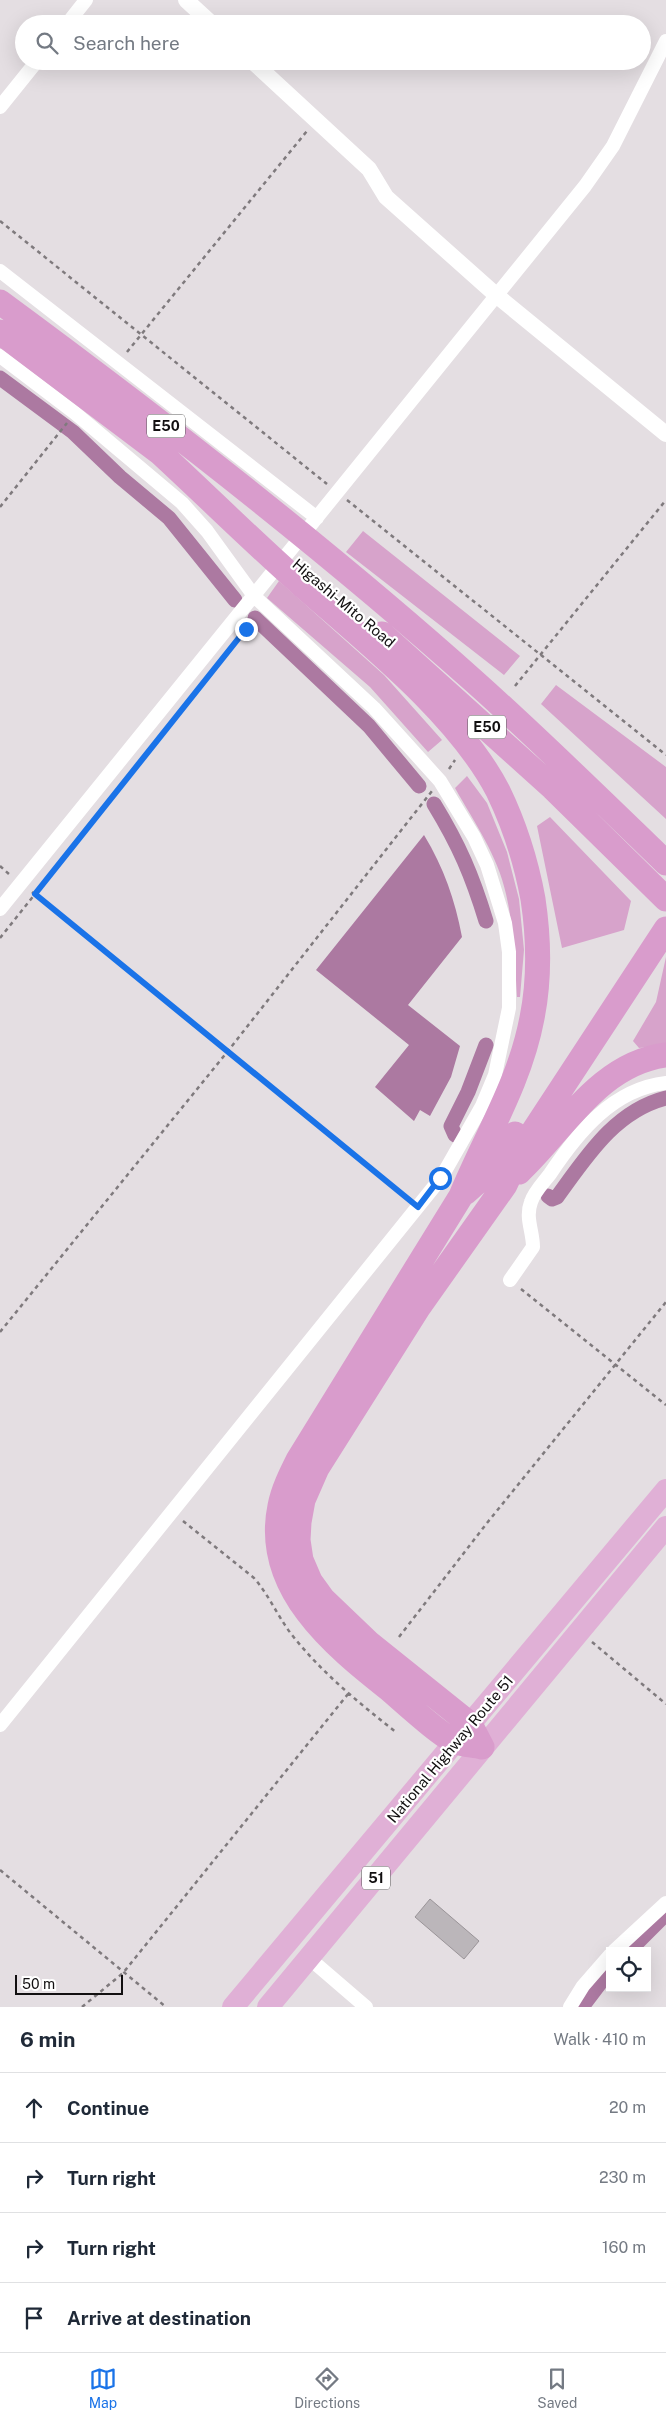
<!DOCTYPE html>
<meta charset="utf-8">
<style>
:root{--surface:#fff;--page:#f6f6f7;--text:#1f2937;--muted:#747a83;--line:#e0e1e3;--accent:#1a73e8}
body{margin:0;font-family:"Public Sans",sans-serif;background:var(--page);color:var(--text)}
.controls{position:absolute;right:15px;bottom:15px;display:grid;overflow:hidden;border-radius:0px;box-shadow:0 5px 20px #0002}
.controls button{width:45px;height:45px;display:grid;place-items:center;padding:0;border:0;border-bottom:1px solid var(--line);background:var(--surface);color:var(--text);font:25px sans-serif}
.scale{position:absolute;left:15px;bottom:12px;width:108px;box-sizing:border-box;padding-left:5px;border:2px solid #121011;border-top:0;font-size:14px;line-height:18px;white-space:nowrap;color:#121011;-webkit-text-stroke:4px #fff;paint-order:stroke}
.stop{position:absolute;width:15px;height:15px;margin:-11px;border:4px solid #1a73e8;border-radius:50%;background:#fff}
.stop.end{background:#1a73e8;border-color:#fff;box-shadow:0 1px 5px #0008}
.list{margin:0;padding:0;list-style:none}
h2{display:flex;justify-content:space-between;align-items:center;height:65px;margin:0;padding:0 20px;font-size:21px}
h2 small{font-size:16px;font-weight:400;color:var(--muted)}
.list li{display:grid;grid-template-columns:32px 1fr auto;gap:15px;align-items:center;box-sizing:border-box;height:70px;padding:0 20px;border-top:1px solid var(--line)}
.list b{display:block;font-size:19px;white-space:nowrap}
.list em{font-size:16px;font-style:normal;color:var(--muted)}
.icon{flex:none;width:28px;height:28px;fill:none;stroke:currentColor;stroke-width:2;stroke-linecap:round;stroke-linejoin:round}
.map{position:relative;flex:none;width:666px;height:2007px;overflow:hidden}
.search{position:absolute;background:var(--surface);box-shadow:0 5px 20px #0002;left:15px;right:15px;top:15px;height:55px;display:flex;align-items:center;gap:12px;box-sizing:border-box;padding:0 18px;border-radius:28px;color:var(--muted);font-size:19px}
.sheet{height:345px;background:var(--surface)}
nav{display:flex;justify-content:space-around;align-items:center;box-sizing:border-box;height:70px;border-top:1px solid var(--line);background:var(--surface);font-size:14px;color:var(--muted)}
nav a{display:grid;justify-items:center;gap:2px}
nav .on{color:var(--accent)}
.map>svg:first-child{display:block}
.green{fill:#d7a3cb}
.water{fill:#ac79a1}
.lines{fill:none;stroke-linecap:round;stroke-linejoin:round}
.canal{stroke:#ac79a1;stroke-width:15}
.building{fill:#bbb6ba;stroke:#9a9498}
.path{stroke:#7f7a7d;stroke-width:2.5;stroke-dasharray:4 4;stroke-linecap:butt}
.minor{stroke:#fff;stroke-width:14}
.tertiary{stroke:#fff;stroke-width:16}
.trunk{stroke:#e0b0d6;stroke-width:22}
.motorway{stroke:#d99ccc;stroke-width:25}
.route{stroke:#1a73e8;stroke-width:6}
.labels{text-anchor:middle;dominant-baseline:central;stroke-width:4.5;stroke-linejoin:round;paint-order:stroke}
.shield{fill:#fff;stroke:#595858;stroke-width:1}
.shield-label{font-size:14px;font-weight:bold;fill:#121011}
.street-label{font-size:15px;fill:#121011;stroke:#fff}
</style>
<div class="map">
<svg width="666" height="2007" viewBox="0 0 666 2007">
<rect width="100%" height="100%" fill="#e4dee2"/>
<!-- green -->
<path class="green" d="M363 531 520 656 504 675 346 552Z
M279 581 384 675 442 740 428 752 370 687 267 598Z
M556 685 666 767V819L541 704Z
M467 776 487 803 507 852 519 899 524 950 520 997H517C515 963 514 928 506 894 498 856 474 822 455 788Z
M550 817 631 901 624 930 562 948 537 826Z
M666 957V1045L639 1048 633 1041 656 1002Z"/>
<!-- water -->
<path class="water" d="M424 835C444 868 455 900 462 937L408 1005 460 1046 451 1077 430 1116 420 1110 414 1121 375 1087 409 1045 316 970Z"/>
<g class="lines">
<!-- canal -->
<path class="canal" d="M0 378 73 432 120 477 169 518 235 600
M255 618 369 726 419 786
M434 804C459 845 472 875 486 921
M455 1135 451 1126 468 1092 486 1045
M548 1196 552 1199 557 1197C587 1156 615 1111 666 1098
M629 1951 666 1914
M582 2007 610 1970"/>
</g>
<!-- building -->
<path class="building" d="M430 1899 479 1941 464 1959 415 1917Z"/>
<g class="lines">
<!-- path -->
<path class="path" d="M0 221 327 484
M127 352 307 131
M347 500 666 755
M0 507 67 423
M515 686 666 500
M449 769 455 760
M0 866 10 875
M32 892 407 1198
M0 938 246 629
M521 1289 666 1405
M0 1332 228 1051 432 791
M183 1521 254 1578C269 1595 278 1617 292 1635 322 1673 359 1703 397 1733
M399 1637 487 1523 666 1302
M592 1642 666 1704
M0 1870 166 2007
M82 2007 123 1973 348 1694"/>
<!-- minor -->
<path class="minor" d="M67 24 86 0
M0 107 37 61
M0 271 317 518
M0 356 75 413 182 503 207 531 254 596 374 708 422 761 440 781 474 837 487 865 505 923 509 952V1008L495 1075 482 1106 441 1178 0 1725
M0 909 585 186 613 146 666 41
M510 1280 533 1247C533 1231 525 1218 531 1202 534 1192 544 1182 550 1174 578 1132 613 1089 666 1083
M614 1951 666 1903
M309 1958 366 2007
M570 2007 583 1986 610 1955"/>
<!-- tertiary -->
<path class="tertiary" d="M186 0 212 24
M252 61 369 169 386 197 496 295 666 434"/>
<!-- trunk -->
<path class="trunk" d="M233 2007 666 1490
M268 2007 666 1527"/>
<!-- motorway -->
<path class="motorway" d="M0 302C163 422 324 547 475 682 541 741 603 802 666 863
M0 332 167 458
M156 449C205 494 253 542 303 586 368 643 458 714 498 791 515 826 526 861 533 899 539 939 540 978 532 1018 520 1082 486 1136 461 1196L298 1460C291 1474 283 1490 280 1506 263 1588 333 1645 390 1690 404 1702 442 1737 456 1742 464 1745 474 1745 482 1747
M382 634 553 788 666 899
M519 1172C564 1130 598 1064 666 1055
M465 1193 492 1169 515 1134
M482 1747 470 1724 369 1643 323 1599 310 1581 301 1560 298 1540 299 1522 303 1500 317 1468 418 1308 505 1185 523 1147 666 929"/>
</g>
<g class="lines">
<!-- route -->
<path class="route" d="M246 629 35 894 418 1207 440 1178"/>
</g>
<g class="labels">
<!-- shield labels -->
<g class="shield">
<rect x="147" y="414.5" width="38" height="23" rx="4"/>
<rect x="468" y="715.5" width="38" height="23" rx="4"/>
<rect x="362" y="1866.5" width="28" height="23" rx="4"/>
</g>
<g class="shield-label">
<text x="166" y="426">E50</text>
<text x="487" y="727">E50</text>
<text x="376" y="1878">51</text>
</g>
<!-- street labels -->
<g class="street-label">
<text transform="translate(344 603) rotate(40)">Higashi-Mito Road</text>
<text transform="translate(450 1749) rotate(-50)">National Highway Route 51</text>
</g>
</g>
</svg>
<div class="controls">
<button><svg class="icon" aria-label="locate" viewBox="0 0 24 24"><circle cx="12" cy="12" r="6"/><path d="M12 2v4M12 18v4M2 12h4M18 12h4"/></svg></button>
</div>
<div class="scale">50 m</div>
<div class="stop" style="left:440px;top:1178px"></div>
<div class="stop end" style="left:246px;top:629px"></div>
<div class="search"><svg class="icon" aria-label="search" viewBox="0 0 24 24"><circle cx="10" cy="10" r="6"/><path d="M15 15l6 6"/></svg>Search here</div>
</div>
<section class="sheet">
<h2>6 min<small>Walk · 410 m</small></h2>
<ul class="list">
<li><svg class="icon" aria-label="ahead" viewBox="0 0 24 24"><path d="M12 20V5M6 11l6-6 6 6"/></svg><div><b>Continue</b></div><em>20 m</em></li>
<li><svg class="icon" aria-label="right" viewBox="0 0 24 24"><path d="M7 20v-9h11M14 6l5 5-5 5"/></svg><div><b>Turn right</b></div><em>230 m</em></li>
<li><svg class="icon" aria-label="right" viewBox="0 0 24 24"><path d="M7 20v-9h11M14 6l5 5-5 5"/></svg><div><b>Turn right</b></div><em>160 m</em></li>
<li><svg class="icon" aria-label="arrive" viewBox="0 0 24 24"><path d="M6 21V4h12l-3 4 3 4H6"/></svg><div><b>Arrive at destination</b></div></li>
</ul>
</section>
<nav>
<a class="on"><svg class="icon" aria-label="map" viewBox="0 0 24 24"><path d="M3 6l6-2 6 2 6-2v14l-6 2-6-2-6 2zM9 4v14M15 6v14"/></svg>Map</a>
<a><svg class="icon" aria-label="directions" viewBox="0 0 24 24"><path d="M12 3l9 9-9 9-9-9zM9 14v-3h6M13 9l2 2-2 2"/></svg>Directions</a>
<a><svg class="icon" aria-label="saved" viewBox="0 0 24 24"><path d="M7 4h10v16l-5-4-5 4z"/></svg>Saved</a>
</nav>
